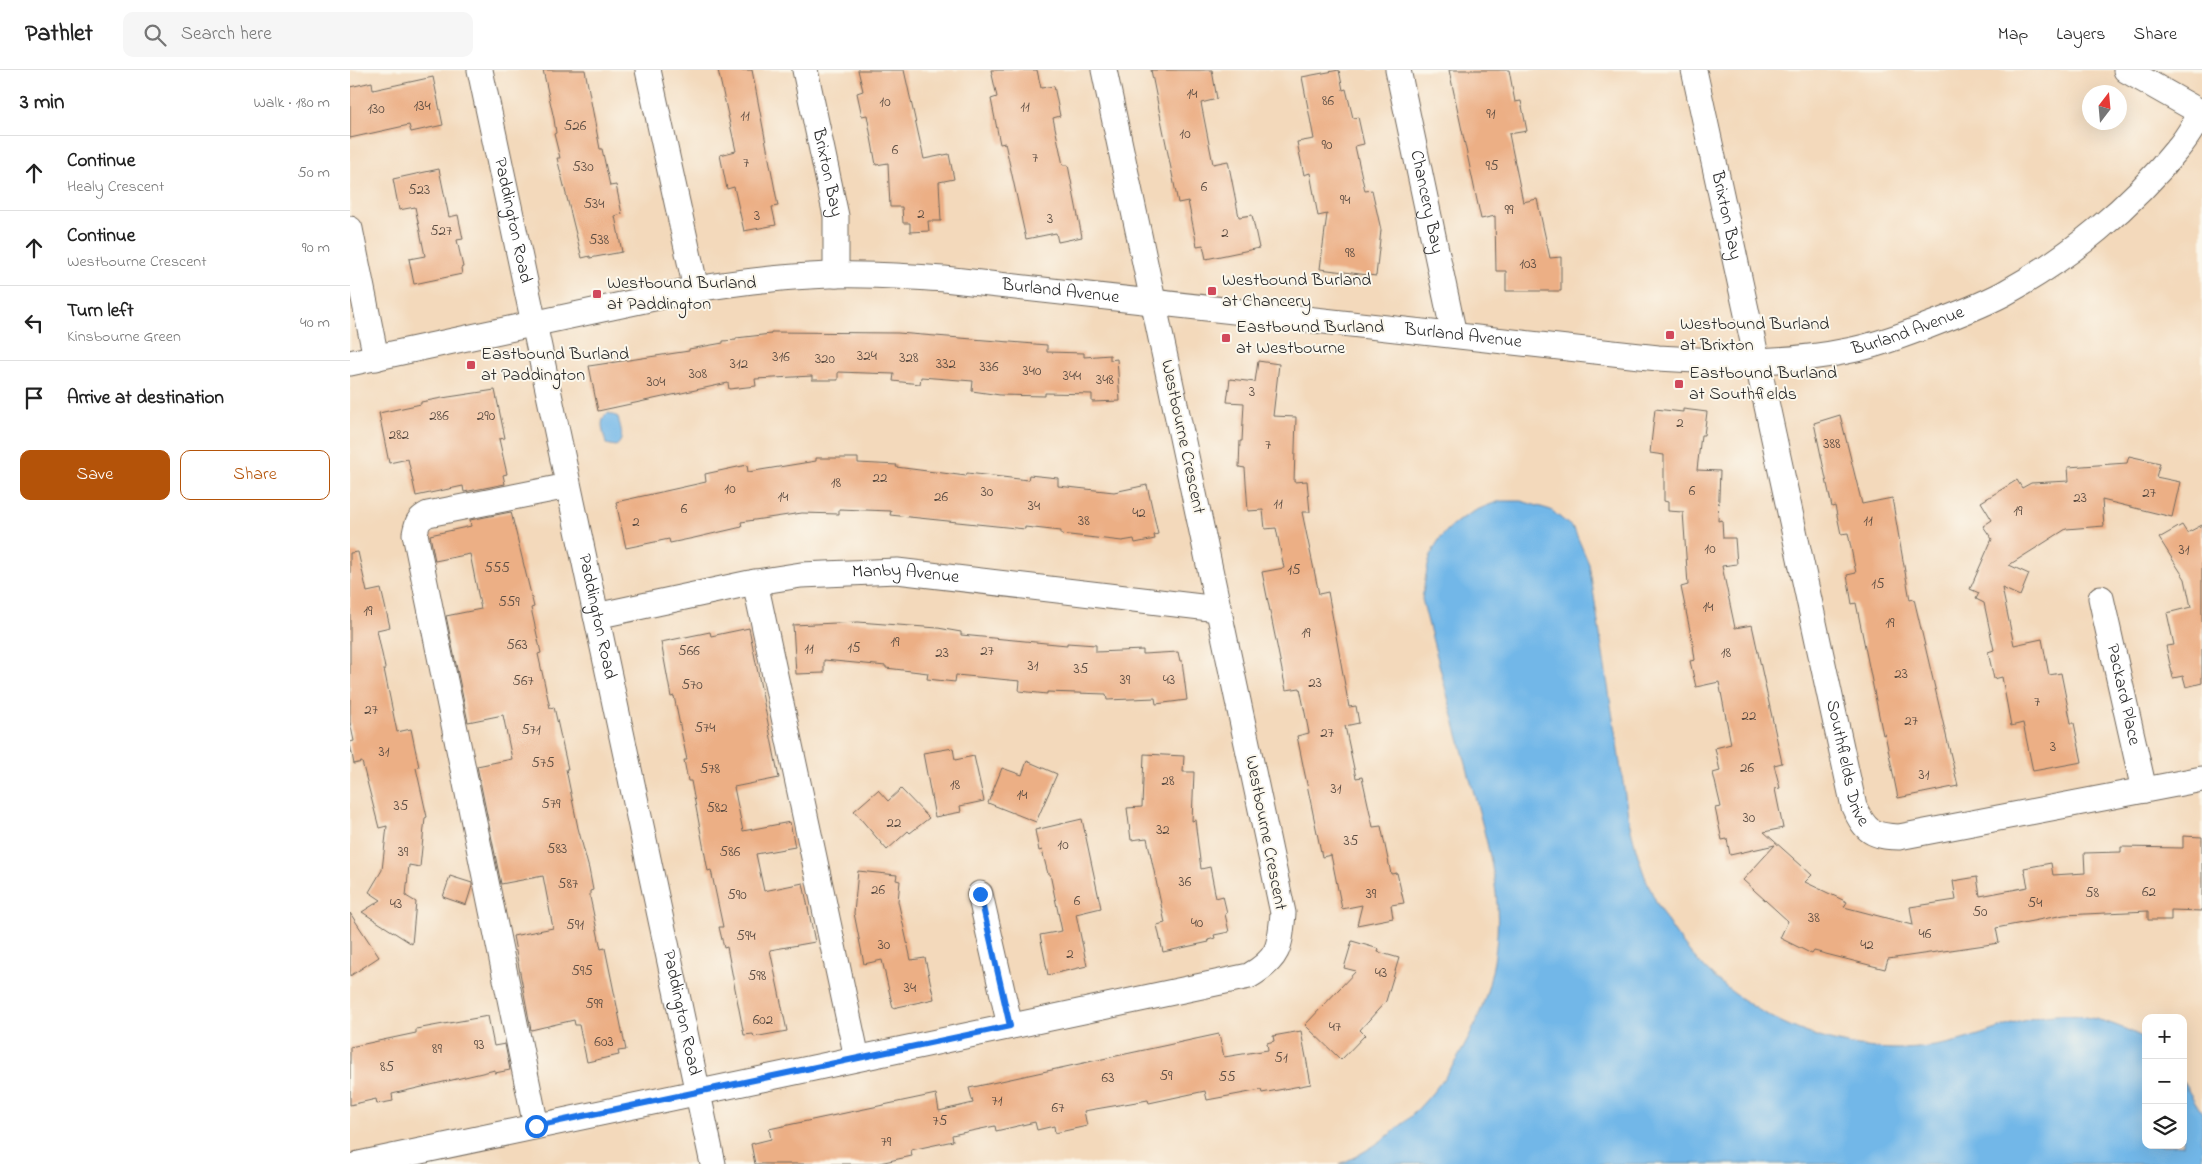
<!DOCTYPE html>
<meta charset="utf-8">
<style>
:root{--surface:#fff;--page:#f6f6f6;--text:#222;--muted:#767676;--line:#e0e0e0;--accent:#b45309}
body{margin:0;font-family:"Indie Flower",sans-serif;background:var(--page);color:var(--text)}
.controls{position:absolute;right:15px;bottom:15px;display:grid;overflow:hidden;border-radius:10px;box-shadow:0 5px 20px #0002}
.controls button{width:45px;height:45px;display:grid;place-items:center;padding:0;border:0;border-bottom:1px solid var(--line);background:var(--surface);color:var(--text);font:25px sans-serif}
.compass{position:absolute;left:1732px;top:15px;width:45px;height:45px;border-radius:50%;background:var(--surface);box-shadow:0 5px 20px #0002;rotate:16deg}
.stop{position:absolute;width:15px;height:15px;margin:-11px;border:4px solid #1a73e8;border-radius:50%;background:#fff}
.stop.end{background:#1a73e8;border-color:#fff;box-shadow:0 1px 5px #0008}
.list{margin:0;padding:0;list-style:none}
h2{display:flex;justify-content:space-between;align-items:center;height:65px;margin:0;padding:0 20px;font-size:21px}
h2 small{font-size:16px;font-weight:400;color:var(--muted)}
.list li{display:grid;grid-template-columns:32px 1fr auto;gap:15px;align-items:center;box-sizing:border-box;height:75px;padding:0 20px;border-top:1px solid var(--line)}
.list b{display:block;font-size:19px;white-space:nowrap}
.list p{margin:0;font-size:16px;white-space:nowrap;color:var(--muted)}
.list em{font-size:16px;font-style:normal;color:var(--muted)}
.actions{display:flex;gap:10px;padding:15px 20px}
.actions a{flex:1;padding:11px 0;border:1px solid var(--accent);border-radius:10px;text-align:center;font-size:18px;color:var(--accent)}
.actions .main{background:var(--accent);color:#fff}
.icon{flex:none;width:28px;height:28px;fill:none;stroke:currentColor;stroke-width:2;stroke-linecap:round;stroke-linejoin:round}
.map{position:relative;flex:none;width:1852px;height:1094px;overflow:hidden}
header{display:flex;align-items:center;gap:30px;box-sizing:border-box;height:70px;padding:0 25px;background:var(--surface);border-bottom:1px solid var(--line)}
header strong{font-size:24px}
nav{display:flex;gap:28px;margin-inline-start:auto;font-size:18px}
.search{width:350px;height:45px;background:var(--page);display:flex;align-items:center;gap:12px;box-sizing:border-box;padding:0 18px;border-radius:10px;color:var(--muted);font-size:19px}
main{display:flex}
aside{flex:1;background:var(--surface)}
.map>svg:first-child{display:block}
.water{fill:#72b7e8;stroke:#4e718a}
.building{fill:#ecaf85}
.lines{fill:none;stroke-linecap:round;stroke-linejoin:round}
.minor-casing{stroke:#71685d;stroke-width:27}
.minor{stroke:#fff;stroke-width:25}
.route{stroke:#1a73e8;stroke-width:6}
.poi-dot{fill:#d1495b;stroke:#fbf7ec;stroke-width:2}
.labels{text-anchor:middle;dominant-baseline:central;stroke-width:4;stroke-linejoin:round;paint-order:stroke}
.number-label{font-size:15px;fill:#5b4c42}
.street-label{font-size:18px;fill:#2b2b2b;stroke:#fbf7ec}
.poi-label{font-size:18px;fill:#2b2b2b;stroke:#fbf7ec;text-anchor:start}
</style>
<header>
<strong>Pathlet</strong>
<div class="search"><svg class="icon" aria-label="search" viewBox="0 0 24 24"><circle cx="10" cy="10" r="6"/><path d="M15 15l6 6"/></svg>Search here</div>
<nav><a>Map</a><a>Layers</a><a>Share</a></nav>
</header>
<main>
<aside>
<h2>3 min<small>Walk · 180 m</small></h2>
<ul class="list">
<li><svg class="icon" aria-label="ahead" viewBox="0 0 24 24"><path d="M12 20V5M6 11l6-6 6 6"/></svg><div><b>Continue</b><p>Healy Crescent</p></div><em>50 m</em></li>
<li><svg class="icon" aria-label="ahead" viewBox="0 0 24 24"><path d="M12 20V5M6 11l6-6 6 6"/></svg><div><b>Continue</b><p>Westbourne Crescent</p></div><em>90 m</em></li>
<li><svg class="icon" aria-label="left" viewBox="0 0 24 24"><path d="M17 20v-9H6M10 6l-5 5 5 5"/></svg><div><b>Turn left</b><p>Kinsbourne Green</p></div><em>40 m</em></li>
<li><svg class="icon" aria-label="arrive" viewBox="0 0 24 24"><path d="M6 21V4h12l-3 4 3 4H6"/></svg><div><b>Arrive at destination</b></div></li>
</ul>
<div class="actions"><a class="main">Save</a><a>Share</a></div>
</aside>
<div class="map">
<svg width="1852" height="1094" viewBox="0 0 1852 1094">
<rect width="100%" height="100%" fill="#fbf7ec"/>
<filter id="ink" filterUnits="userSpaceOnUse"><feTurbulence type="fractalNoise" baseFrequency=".02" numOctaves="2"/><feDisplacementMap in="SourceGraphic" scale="10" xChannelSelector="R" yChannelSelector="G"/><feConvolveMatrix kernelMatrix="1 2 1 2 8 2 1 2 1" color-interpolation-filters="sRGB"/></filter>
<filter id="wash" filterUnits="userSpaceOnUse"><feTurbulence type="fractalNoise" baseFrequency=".0096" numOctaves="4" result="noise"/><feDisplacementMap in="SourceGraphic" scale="20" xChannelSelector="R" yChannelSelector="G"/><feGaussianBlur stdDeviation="1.12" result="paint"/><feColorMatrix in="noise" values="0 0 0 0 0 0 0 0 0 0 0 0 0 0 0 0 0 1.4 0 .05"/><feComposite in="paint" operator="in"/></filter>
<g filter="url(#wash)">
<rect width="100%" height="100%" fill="#f3d9bb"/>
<!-- water -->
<path class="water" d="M259 343 268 347C270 357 276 369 266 376L256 374C254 363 247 349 259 343Z
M1151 431H1171L1201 440 1224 459 1239 494 1279 751C1285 776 1291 800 1302 823 1350 928 1471 994 1585 976 1618 971 1648 957 1680 949 1721 938 1760 950 1796 969V1075H1833V1012L1852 1043V1094H990C1029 1077 1061 1050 1087 1017 1130 964 1154 892 1146 823 1141 779 1127 736 1116 694 1101 639 1086 584 1072 529 1075 512 1077 488 1087 473 1101 451 1127 438 1151 431Z"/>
<g id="blocks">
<!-- building -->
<path class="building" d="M193 0H235L250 79H252L260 116 266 115 272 144 265 146 272 182 240 188V186L232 188 207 88H210L204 64 206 63 204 49Z
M368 0H402L428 136 422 137 426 155 394 161 384 117 377 119 370 85 386 81Z
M508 0H554L574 89 599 84 604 109 589 112 591 151H578L579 161 560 162V153H553L552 137H540L538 93 526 95 517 45 512 46 507 23 513 21Z
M641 0H687L691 18 704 16 710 46 703 48 713 95H718L732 167 708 172 706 163 676 169 655 73 650 74 641 29 647 27Z
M801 0H862L867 29 851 33 863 94 878 91 889 147 902 145 909 178 856 189 853 175 847 176 838 131 828 133Z
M989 0 993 20 996 19 1003 48 1008 47 1014 74 1005 76 1015 121 1022 120 1031 160 1026 206 970 199 977 144 968 146 960 103 954 105 947 72 964 69 952 7Z
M1099 0H1159L1165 32 1171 31 1177 61 1159 64 1173 132 1187 129 1200 188 1211 187V221H1156V201H1146L1145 146 1131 149Z
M83 7 93 55 61 62 59 55 0 68V17L22 12 23 20Z
M89 99 99 147 108 145 113 169 107 170 113 197 111 198 112 204 64 214 59 189 75 186 65 137 49 140 43 109Z
M421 262 548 263 697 275V282L734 283V287L760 285V290L767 289 770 331 742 332V324L695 323V326L650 325 622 321 623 311 571 307 570 314 543 311 544 304 488 302V310H462V306L405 309 406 316 379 319 378 313 248 341 239 296 339 281V279L373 273V271L386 270V268L421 264Z
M908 291 929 294 923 346 946 347 944 412 957 411 960 442H952L969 524 978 522 999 637 1006 636 1009 653 995 656 1006 708 1012 707 1023 757 1031 756 1041 804 1047 803 1054 833 1041 835 1043 848 1007 855 1012 835 992 839 981 785 972 787 947 666 959 663 950 618 936 620 912 502 934 498 926 458 915 459 913 440 898 441 895 398 889 397 890 371H892L894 333 877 332 880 309 905 312Z
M145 320 155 368 149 369 157 404 153 405 155 414 114 422 113 416 66 426 58 389 39 393 29 343 71 334V332L92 328Z
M1305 339 1333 342V339L1357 342 1354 365H1351L1347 400 1370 401 1368 451 1372 450 1373 468H1385L1387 494 1372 496 1385 558 1402 555 1432 693 1424 695 1430 718 1425 719 1433 758 1414 762 1462 805 1455 812 1497 832 1494 837 1563 855 1560 837 1606 830 1603 811 1627 807 1630 826 1678 817 1674 798 1701 793 1703 805 1735 803 1734 783 1771 782V777L1833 778V766L1852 767V841L1821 840V850H1798V841L1714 845 1646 858 1649 873 1538 889 1535 899 1464 881 1462 884 1430 868 1438 851 1393 810 1425 775 1380 785 1377 769 1372 770 1365 738 1371 737 1363 703 1370 701 1365 678 1381 674 1369 612 1346 617 1340 591 1345 590 1343 575 1331 517 1338 515 1333 442 1318 441V432L1314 431V385L1300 383Z
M1490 345 1512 434 1542 428 1560 530 1564 529 1608 716 1548 728 1535 664 1533 665 1506 533 1502 534 1497 505 1506 503 1498 463 1491 464 1485 436 1482 437 1464 353Z
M1779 386 1810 393 1806 407 1830 412 1822 447 1752 430 1754 456 1716 459 1659 495 1679 504 1670 526 1652 518 1664 575 1692 569 1699 605 1711 603 1721 653H1724L1732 692 1683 701 1673 653 1661 656 1652 607 1644 609 1638 582 1644 580 1634 533 1626 529 1629 523 1620 519 1642 469 1633 456 1642 450 1631 432 1667 410 1672 418 1681 413 1719 411 1718 397 1777 393Z
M466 388H508V393L547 395 546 397 616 406 617 403 678 410 679 405 708 408V416L764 422 797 415 808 464 804 465 805 469 785 473 784 469 772 471 711 464V461L675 457V459L540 445 541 441 489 439V444L452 443 391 452 392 457 344 468 320 473 319 469 276 478 266 432 356 412 355 404 397 395 398 402 466 391Z
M161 442 184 537 181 538 191 583 188 584 200 638 204 637 218 699H216L228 758 239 799 243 820 240 821V827L251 879 255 878 276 980 268 981 269 985 237 992 229 955H225L224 950 181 960 163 866 203 858 193 806 151 814 127 696 162 689 153 645 118 652 96 546 131 539 120 484 85 491 80 465 121 456 120 450Z
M1832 455 1837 463 1852 455V613L1836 617 1833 606 1823 608 1816 576 1824 575 1817 543 1841 537 1835 509 1809 468Z
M8 482 17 522 31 519 40 557 27 560 35 598 34 599 47 662 61 659 69 697 66 698 77 747 75 748 70 797 59 795 56 826 66 832 62 874 12 842 31 830 19 822 32 800 37 756 29 758 12 692 4 694 0 674V672L4 671 0 652V483Z
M508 552 588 558 611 562V565L717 575V573L746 575V582L793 580V584L828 582 830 591H832L837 630 806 634 805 628 757 630 756 624 697 622V624L669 621 670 611 606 605 605 612 577 609 578 603 536 598V596L474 590V603L446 604 443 555Z
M399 558 429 708 384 717 393 761 440 752 445 777 406 784 414 821 453 813 465 872 420 880 437 961 404 967 403 964 394 965 377 877 374 878 369 857H373L361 800 358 801 341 711H338L334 690H337L324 626 321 627 311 572 360 562 361 566Z
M603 678 605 690 624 686 634 731 610 736 611 742 585 747 573 683Z
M794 684 834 686 833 702H844L842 751 845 750 851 799 860 797 866 828 873 826 877 843 875 844 879 862 864 865 865 868 858 870 859 872 813 882 807 855 815 853 797 768 781 770 777 738 792 737Z
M677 691 707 704 686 752 638 733 652 698 672 705Z
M551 719 579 748 560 763 558 761 537 780 504 741 528 720 538 731Z
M732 749 751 838 726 844 737 896 698 905 690 865 712 861 700 804H698L692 780 689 781 685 760Z
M508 801 547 805 546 810 550 811 548 831 561 890 575 888 584 929 543 938 532 890 514 894 504 843Z
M100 806 122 813V816L116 835 93 827Z
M0 843 29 887 0 906Z
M1002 871 1029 879 1028 882 1049 888 1036 931 1010 960 1015 965 991 990 955 955 1006 901 994 898Z
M138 946 144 976 155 974 160 1000 145 1003V1000L42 1024 43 1031 27 1034 26 1029 0 1035V977L66 963V959Z
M951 961 961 1014 912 1023 911 1020 857 1030 855 1021 799 1033 798 1030 734 1041 737 1056 705 1063 704 1056 687 1060 685 1052 646 1061 645 1056 602 1065 603 1071 561 1080 562 1086 525 1094H405L401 1074 421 1069 419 1059 586 1024 589 1041 623 1033 619 1018 729 994 869 964 874 987 918 980 917 973 924 971 923 966Z"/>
</g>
</g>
<g filter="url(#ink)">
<use href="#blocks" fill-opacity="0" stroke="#71685d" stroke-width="1"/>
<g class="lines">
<defs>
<g id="minor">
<path id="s1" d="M130 0 363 1094"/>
<path d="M298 0 346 219"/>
<path id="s2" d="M455 0 486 146V205"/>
<path id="s3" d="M1048 0 1104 265"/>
<path id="s4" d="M1344 0 1504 737C1516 762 1522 766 1549 767L1852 709"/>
<path d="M1776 0 1852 43"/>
<path d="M0 159 26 288"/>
<path id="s5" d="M0 293 346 219C384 213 422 208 460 206 505 203 549 206 594 209L1308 288C1371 292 1435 294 1497 281 1525 276 1553 265 1580 255 1604 246 1630 236 1653 224 1719 188 1782 136 1829 77 1838 67 1844 54 1852 43"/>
<path d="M405 512 507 988"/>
<path id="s6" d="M1751 528 1794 720"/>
<path id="s7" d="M246 546 400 513 451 505 547 501 868 539"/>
<path d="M630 824 660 956"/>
<path d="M186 1056 65 464C67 453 68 449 78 444L218 416"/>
<path d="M9 1094 899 906C930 888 930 876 933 843L754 0"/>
</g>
</defs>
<!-- minor casing -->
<use href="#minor" class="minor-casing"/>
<!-- minor -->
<use href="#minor" class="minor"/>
</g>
</g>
<g class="lines" filter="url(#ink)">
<!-- route -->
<path class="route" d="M186 1056 660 956 630 824"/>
</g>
<!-- markers -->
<g class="poi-dot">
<rect x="857" y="216" width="10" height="10" rx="2.5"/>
<rect x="242" y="219" width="10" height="10" rx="2.5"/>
<rect x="1315" y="260" width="10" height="10" rx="2.5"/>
<rect x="871" y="263" width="10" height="10" rx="2.5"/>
<rect x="116" y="290" width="10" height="10" rx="2.5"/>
<rect x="1324" y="309" width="10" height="10" rx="2.5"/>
</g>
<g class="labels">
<!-- number labels -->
<g class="number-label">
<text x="842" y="24">14</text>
<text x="978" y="31">86</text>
<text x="535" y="32">10</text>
<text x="72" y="36">134</text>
<text x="675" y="37">11</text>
<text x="26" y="39">130</text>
<text x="1141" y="44">91</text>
<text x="395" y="46">11</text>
<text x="225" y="56">526</text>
<text x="835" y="64">10</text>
<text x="977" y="75">90</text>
<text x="545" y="80">6</text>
<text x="685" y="88">7</text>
<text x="396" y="93">7</text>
<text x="1142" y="96">95</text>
<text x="233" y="97">530</text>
<text x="854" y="117">6</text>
<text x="69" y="120">523</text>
<text x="995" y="130">94</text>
<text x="244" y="134">534</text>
<text x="1159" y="140">99</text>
<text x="571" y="144">2</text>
<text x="407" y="146">3</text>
<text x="700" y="149">3</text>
<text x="91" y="161">527</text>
<text x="875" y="163">2</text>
<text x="249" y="170">538</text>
<text x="1000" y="183">98</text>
<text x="1178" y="194">103</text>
<text x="517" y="286">324</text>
<text x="431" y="287">316</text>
<text x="559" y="288">328</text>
<text x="475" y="289">320</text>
<text x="389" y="294">312</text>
<text x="596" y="294">332</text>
<text x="639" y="297">336</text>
<text x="682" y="301">340</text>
<text x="348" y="304">308</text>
<text x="722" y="306">344</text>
<text x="755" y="310">348</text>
<text x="306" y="312">304</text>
<text x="902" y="322">3</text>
<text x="89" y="346">286</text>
<text x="136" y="346">290</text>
<text x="1330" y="353">2</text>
<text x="49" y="365">282</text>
<text x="1482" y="374">388</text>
<text x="918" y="375">7</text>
<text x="530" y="408">22</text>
<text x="486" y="413">18</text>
<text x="380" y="419">10</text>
<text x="1342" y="421">6</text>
<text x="637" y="422">30</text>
<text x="1799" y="423">27</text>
<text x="433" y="427">14</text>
<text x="591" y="427">26</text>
<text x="1730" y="428">23</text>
<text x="928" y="434">11</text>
<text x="684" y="436">34</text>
<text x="334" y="439">6</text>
<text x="1668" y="441">19</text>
<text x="789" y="443">42</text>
<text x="734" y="451">38</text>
<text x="1518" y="451">11</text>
<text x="286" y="452">2</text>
<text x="1360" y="479">10</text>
<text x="1834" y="480">31</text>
<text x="147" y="498">555</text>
<text x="944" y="500">15</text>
<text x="1528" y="514">15</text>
<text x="159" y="532">559</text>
<text x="1358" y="537">14</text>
<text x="18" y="541">19</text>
<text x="1540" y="553">19</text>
<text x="956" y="563">19</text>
<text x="545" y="572">19</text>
<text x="167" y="575">563</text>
<text x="504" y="578">15</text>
<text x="459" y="579">11</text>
<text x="339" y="581">566</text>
<text x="637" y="581">27</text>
<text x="592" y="583">23</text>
<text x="1376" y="583">18</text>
<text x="683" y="596">31</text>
<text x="731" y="599">35</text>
<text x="1551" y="604">23</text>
<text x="775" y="610">39</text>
<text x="819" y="610">43</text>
<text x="173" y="611">567</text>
<text x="965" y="613">23</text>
<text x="342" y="615">570</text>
<text x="1687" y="632">7</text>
<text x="21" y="640">27</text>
<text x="1399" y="646">22</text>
<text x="1561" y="651">27</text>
<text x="355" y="658">574</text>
<text x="181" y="660">571</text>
<text x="977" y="663">27</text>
<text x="1703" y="677">3</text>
<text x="34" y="682">31</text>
<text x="193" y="693">575</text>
<text x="1397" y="698">26</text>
<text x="360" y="699">578</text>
<text x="1574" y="705">31</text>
<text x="818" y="711">28</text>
<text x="605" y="715">18</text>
<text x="986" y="719">31</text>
<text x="672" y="725">14</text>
<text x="201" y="734">579</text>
<text x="51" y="736">35</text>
<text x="367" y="738">582</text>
<text x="1399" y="748">30</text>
<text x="544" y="753">22</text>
<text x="813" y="760">32</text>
<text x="1001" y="771">35</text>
<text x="713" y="775">10</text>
<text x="207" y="779">583</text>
<text x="53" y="782">39</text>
<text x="380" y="782">586</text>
<text x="835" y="812">36</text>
<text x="218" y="814">587</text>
<text x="528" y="820">26</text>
<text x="1799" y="822">62</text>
<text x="1742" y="823">58</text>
<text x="1021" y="824">39</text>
<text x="387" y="825">590</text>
<text x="727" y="831">6</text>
<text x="1685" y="833">54</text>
<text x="46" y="834">43</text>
<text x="1630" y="842">50</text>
<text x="1464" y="848">38</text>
<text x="847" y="853">40</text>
<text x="225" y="855">591</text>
<text x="1575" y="864">46</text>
<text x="396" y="866">594</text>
<text x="534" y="875">30</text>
<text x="1517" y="875">42</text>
<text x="720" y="884">2</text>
<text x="232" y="901">595</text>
<text x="1031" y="903">43</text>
<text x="407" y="906">598</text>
<text x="560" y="918">34</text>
<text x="244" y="934">599</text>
<text x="413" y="950">602</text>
<text x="985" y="957">47</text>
<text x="254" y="972">603</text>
<text x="129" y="975">93</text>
<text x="87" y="979">89</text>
<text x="931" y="988">51</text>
<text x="37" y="997">85</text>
<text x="816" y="1006">59</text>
<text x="877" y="1007">55</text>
<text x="758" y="1008">63</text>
<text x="647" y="1031">71</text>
<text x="708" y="1038">67</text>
<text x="590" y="1051">75</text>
<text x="536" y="1072">79</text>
</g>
<!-- street labels -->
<g class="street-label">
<text stroke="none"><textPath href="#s2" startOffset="105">Brixton Bay</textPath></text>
<text stroke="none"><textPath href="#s3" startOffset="135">Chancery Bay</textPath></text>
<text stroke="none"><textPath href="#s4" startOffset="149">Brixton Bay</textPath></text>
<text stroke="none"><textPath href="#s1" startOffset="154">Paddington Road</textPath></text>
<text stroke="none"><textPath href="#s5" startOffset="720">Burland Avenue</textPath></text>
<text stroke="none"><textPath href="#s5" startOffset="1575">Burland Avenue</textPath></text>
<text stroke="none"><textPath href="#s5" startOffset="1125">Burland Avenue</textPath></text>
<text transform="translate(832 367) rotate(78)">Westbourne Crescent</text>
<text stroke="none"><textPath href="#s7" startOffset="314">Manby Avenue</textPath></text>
<text stroke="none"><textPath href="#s1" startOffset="559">Paddington Road</textPath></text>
<text stroke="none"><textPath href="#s6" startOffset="99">Packard Place</textPath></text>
<text stroke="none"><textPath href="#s4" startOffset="710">Southfields Drive</textPath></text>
<text transform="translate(915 763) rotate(79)">Westbourne Crescent</text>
<text stroke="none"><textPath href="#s1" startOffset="964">Paddington Road</textPath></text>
</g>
<!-- poi labels -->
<g class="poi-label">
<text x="872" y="211">Westbound Burland<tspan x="872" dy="21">at Chancery</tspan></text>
<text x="257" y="214">Westbound Burland<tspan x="257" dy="21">at Paddington</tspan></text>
<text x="1330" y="255">Westbound Burland<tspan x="1330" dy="21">at Brixton</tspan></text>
<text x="886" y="258">Eastbound Burland<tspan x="886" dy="21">at Westbourne</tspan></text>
<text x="131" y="285">Eastbound Burland<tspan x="131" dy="21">at Paddington</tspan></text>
<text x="1339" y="304">Eastbound Burland<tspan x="1339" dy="21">at Southfields</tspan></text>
</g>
</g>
</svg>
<div class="controls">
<button>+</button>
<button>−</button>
<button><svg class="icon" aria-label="layers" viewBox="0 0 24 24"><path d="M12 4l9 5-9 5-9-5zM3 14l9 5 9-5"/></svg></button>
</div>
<svg class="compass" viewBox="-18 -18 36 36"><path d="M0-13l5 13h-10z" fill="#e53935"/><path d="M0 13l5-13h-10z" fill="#767676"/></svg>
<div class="stop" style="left:186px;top:1056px"></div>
<div class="stop end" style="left:630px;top:824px"></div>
</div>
</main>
